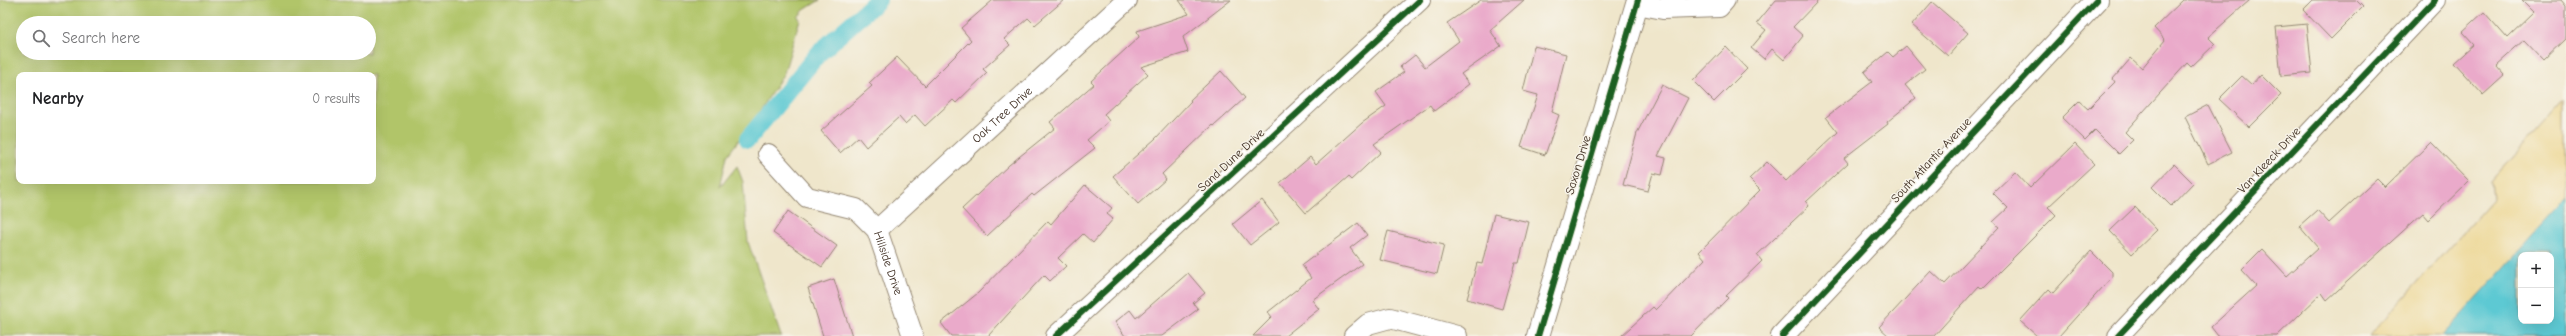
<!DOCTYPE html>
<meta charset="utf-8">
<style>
:root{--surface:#fff;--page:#f2f2f2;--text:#202124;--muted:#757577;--line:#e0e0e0}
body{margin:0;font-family:"Comic Neue",sans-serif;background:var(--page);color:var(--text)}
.controls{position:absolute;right:12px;bottom:12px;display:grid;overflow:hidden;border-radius:8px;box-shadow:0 4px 16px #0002}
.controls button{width:36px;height:36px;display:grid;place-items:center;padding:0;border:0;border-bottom:1px solid var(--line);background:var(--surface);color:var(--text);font:20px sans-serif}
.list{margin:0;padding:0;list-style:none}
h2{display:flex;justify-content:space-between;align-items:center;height:52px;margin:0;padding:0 16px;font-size:17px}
h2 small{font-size:13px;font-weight:400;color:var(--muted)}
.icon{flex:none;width:22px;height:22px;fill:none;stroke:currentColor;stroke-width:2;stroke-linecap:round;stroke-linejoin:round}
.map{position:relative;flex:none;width:2566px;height:336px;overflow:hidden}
.search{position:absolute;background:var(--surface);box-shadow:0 4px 16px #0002;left:16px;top:16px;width:360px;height:44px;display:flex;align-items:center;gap:10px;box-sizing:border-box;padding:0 14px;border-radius:22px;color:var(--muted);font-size:15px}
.panel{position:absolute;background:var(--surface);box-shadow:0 4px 16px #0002;left:16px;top:72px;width:360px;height:112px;border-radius:8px}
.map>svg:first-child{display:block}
.green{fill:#b1c569;stroke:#767844;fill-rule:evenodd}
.sand{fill:#eeda9e;stroke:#94825e;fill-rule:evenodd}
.water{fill:#5dc9d3;stroke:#4c7a78;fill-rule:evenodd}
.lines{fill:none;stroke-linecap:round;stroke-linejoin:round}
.canal{stroke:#5dc9d3;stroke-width:18}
.building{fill:#eaaaca}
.minor-casing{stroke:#958874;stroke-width:22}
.tertiary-casing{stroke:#958874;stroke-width:24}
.minor{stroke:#fff;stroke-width:20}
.tertiary{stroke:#fff;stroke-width:22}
.cycleway-casing{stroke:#f7f3e8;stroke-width:8}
.cycleway{stroke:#1b5e20;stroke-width:6}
.labels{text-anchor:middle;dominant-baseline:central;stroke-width:3;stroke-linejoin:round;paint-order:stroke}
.street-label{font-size:12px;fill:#3b2a1e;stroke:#f7f3e8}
</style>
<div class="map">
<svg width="2566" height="336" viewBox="0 0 2566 336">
<rect width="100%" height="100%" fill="#f7f3e8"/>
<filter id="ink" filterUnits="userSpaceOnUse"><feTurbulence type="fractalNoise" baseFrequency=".025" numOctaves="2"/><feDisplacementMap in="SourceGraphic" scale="8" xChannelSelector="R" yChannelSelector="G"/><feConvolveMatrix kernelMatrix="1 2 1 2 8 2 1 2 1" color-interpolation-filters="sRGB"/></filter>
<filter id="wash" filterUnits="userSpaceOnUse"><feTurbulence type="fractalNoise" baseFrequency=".012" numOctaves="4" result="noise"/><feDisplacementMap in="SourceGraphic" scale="16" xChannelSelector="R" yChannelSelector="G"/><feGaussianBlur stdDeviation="0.9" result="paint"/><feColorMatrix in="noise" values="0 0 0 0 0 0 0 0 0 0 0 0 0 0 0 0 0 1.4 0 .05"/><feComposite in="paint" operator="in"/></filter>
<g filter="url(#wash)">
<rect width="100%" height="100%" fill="#efe6cb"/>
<!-- green -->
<path class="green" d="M0 0H820L804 10 798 17 800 19 784 73 758 114 727 156 720 187 737 166 743 182 748 242 781 336H0ZM23 23H369V53H23ZM19 75H373V181H19Z"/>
<!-- sand -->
<path class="sand" d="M2566 97V336H2369L2493 199 2491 181ZM2521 255H2551V321H2521Z"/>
<!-- water -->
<path class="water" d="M2566 200V336H2442ZM2521 255H2551V321H2521Z"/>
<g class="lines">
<!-- canal -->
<path class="canal" d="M748 139 819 53 878 0"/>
</g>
<g id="blocks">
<!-- building -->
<path class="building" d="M993 0H1064L1035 25 1028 18 1004 39 1010 45 983 69 987 73 956 103 953 100 925 126 915 115 905 124 899 117 866 147 858 137 840 153 821 131 872 86 869 83 897 57 925 86 971 40 961 28Z
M1179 0H1231L1183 37 1188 52 1141 67 1148 74 1104 114 1109 121 1087 140 1095 148 1034 196 1032 194 987 236 962 209 1009 165 1055 128 1050 122 1094 84 1091 81 1139 37 1137 31 1189 14Z
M1481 0H1524L1490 30 1501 46 1461 74 1469 84 1434 111 1430 105 1374 144 1381 152 1351 180 1348 177 1306 213 1280 183 1310 157 1316 164 1362 123 1386 106 1376 92 1404 72 1400 67 1415 55 1425 67 1459 41 1447 23Z
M1776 0H1819L1793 27 1803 36 1784 60 1772 49 1764 59 1751 48 1766 30 1757 23Z
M2183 0H2250L2208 37 2215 44 2191 67 2187 63 2125 132 2133 140 2119 154 2095 130 2085 140 2062 118 2079 101 2088 109 2115 82 2113 79 2131 58 2142 68 2165 40 2154 28Z
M2313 0H2356L2363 7 2331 39 2303 10Z
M2522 0H2561L2566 6V38L2543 60 2524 40 2496 65 2505 75 2483 95 2454 63 2474 45 2462 32 2484 12 2507 38 2534 12Z
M1932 2 1968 33 1948 56 1912 25Z
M2307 24 2312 73 2281 76 2276 27Z
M1534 46 1566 54 1552 112 1559 115 1545 155 1521 147 1538 95 1523 91Z
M1906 46 1925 69 1905 85 1916 98 1887 122 1888 124 1844 158 1848 163 1806 202 1809 206 1757 255 1762 261 1726 296 1728 298 1691 336H1621L1653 307 1656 310 1705 259 1699 252 1760 190 1749 179 1767 162 1786 181 1838 132 1826 117 1872 82 1864 72 1888 52 1893 57Z
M1726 47 1747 69 1714 102 1693 81Z
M1221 71 1245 98 1214 126 1213 125 1162 174 1166 179 1138 204 1113 176 1155 139 1191 101 1190 100Z
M2261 75 2281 95 2249 127 2219 99 2242 76 2252 85Z
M1662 85 1688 98 1658 156 1666 158 1662 175 1653 173 1648 191 1623 185 1637 133Z
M2208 105 2232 152 2208 164 2185 117Z
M2431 142 2469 181 2429 220 2423 213 2327 300 2322 293 2277 336H2218L2211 327 2256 286 2241 270 2262 249 2287 276 2318 248 2299 226 2317 210 2329 223 2377 179 2385 187Z
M2075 144 2094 164 2048 207 2056 215 1982 289 1979 286 1934 336H1889L1879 327 1931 271 1945 284 1999 227 1993 222 2008 208 1993 193 2015 172 2030 188Z
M2174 164 2193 183 2171 206 2152 187Z
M1085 185 1112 208 1107 214 1113 219 1093 243 1083 234 1058 258 1066 266 1050 281 1044 275 988 336H951L941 323 978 293 1048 221 1051 224Z
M1262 200 1279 222 1250 245 1233 224Z
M2135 207 2157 230 2132 254 2110 231Z
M788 211 837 246 822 267 773 233Z
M1494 214 1529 222 1519 263H1515L1502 309 1467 299 1477 263 1482 264Z
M1358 223 1367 235 1350 248 1362 264 1312 300 1319 309 1285 336H1253L1272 317 1268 312 1311 278 1302 265Z
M1388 231 1444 245 1437 274 1380 260Z
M2091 251 2112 272V277L2059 336H2037L2020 321 2049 289 2053 293Z
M1188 273 1205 293 1193 303 1198 309 1162 336H1125L1115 322 1130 310 1136 318Z
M834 279 852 336H823L808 288Z"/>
</g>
</g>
<g filter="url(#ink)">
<use href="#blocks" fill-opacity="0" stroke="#958874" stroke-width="1"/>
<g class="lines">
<defs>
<g id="minor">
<path d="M1637 4 1663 9 1719 7 1725 0"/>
<path id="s1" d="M768 154 807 197 856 209 877 230 913 336"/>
<path id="s2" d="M877 230 1127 0"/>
<path d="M1056 336 1420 0"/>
<path d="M1354 336 1368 324 1390 318 1457 336"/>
<path d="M2118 336 2435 0"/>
</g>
<path id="tertiary" d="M1538 336 1638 0
M1782 336 2097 0"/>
</defs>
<!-- minor casing -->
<use href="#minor" class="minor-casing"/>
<!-- tertiary casing -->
<use href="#tertiary" class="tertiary-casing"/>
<!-- minor -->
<use href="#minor" class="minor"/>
<!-- tertiary -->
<use href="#tertiary" class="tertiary"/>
<defs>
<path id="cycleway" d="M1056 336 1420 0
M1538 336 1638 0
M1782 336 2097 0
M2118 336 2435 0"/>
</defs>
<!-- cycleway casing -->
<use href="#cycleway" class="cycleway-casing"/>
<!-- cycleway -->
<use href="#cycleway" class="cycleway"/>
</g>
</g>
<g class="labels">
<!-- street labels -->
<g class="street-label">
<text stroke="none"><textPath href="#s2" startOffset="170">Oak Tree Drive</textPath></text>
<text transform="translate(1231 160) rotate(-43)">Sand Dune Drive</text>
<text transform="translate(1931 160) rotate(-47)">South Atlantic Avenue</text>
<text transform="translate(2269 160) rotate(-47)">Van Kleeck Drive</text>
<text transform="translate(1578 165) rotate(-73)">Saxon Drive</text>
<text stroke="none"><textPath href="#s1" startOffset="173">Hillside Drive</textPath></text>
</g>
</g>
</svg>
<div class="controls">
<button>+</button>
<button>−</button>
</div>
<div class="search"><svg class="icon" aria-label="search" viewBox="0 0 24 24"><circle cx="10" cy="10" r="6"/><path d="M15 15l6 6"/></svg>Search here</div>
<section class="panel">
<h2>Nearby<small>0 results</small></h2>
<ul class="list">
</ul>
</section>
</div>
